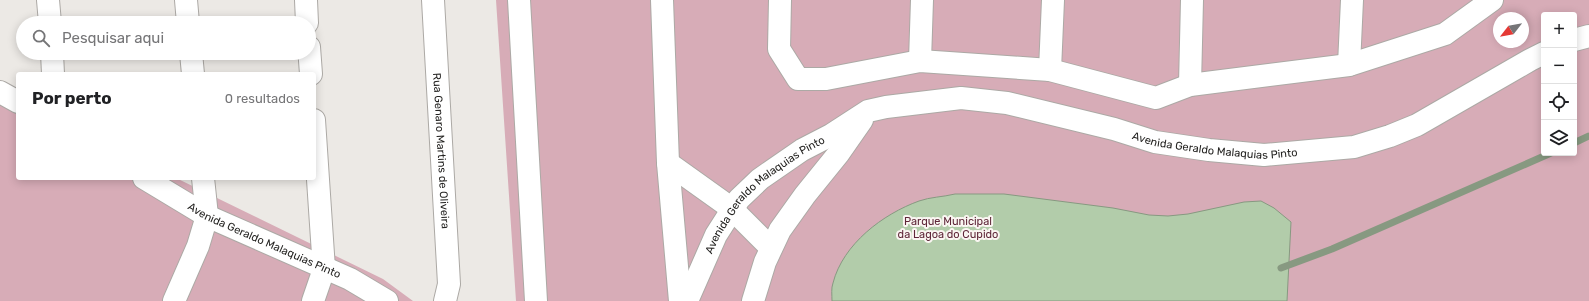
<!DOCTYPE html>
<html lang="pt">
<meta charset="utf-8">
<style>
:root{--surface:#fff;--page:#f6f6f6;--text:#202124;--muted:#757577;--line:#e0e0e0}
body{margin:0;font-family:Rubik,sans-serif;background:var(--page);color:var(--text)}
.controls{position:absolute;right:12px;top:12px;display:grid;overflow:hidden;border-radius:4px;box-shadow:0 2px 10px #0003}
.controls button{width:36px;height:36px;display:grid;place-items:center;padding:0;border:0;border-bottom:1px solid var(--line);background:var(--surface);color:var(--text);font:20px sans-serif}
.compass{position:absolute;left:1493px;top:12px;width:36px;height:36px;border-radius:50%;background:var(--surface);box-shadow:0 2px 10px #0003;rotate:239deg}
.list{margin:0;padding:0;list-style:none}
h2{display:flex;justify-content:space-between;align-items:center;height:52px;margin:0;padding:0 16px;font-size:17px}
h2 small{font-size:13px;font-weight:400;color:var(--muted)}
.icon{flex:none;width:22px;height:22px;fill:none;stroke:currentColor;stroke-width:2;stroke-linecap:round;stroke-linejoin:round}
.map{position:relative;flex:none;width:1589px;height:301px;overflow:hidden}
.search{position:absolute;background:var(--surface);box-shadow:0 2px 10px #0003;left:16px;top:16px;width:300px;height:44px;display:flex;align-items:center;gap:10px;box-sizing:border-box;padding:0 14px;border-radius:22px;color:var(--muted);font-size:15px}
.panel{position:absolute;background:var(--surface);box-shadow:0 2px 10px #0003;left:16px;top:72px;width:300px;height:108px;border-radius:4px}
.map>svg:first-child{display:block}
.green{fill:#d7acb7;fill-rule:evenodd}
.water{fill:#b2ccaa;stroke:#879981}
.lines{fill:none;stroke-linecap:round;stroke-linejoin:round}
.stream{stroke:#879981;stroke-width:7}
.minor-casing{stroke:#aca9a5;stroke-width:24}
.minor{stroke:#fff;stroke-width:22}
.labels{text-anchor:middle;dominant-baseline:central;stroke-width:4;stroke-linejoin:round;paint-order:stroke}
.street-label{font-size:11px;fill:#242321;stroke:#faf6f2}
.park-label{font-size:11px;fill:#5e2638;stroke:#faf6f2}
</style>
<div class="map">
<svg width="1589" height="301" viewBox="0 0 1589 301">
<rect width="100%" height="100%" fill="#ece9e5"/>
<!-- green -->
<path class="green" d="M496 0H1589V301H516ZM1544 15H1574V153H1544ZM1499 18H1523V42H1499Z
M0 83 18 93V178H176L383 279 413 301H0Z"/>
<!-- water -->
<path class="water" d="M955 194H1004L1113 208 1149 215 1168 216 1188 214 1244 202 1261 201 1274 208 1291 222 1287 301H832C832 295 831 288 833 283 843 244 883 214 919 201 930 197 943 197 955 194Z"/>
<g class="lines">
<!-- stream -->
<path class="stream" d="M1574 143 1589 136
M1281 268 1332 249 1551 153"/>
<defs>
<g id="minor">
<path d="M48 0 50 23"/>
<path d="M186 0 188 23"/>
<path d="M306 0 307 23"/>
<path id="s1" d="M433 0 449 284 445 301"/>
<path d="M519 0 536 301"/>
<path d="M662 0 668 163 680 301"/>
<path d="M780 0 779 49 798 79H826L920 61 1050 70 1156 98 1190 85 1349 65 1445 34 1492 0"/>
<path d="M1574 40 1589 36"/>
<path d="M309 47 311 74"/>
<path d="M52 53 53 74"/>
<path d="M191 53 193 74"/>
<path d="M920 61 922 0"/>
<path d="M1349 65 1352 0"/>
<path d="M1050 70 1053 0"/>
<path d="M1190 85 1192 0"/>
<path d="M0 92 18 102"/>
<path d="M668 163 731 208 771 248"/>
<path id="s2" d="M144 178 207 216 350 279 387 301"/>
<path d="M174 301 198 246 207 216 203 178"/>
<path d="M313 301 324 269 314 120"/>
<path id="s3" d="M687 301 716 235 739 199 760 179 802 150 831 135 868 111 886 107 961 98 1007 103 1114 129 1155 142 1209 150 1264 155 1354 147 1390 136 1417 125 1530 60 1544 53"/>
<path d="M753 301 765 262 780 230 805 195 839 153 862 120"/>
</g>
</defs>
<!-- minor casing -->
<use href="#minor" class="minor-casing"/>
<!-- minor -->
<use href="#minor" class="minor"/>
</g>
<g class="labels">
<!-- street labels -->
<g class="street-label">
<text stroke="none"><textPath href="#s3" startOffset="625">Avenida Geraldo Malaquias Pinto</textPath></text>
<text stroke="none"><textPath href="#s1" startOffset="151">Rua Genaro Martins de Oliveira</textPath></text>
<text stroke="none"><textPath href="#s3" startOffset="136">Avenida Geraldo Malaquias Pinto</textPath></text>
<text stroke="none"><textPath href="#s2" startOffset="136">Avenida Geraldo Malaquias Pinto</textPath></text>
</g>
<!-- park labels -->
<g class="park-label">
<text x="948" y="221">Parque Municipal<tspan x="948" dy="13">da Lagoa do Cupido</tspan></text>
</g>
</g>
</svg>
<div class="controls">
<button>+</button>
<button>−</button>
<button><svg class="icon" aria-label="locate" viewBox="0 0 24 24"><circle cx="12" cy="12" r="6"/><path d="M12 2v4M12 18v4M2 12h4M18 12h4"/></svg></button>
<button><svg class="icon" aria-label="layers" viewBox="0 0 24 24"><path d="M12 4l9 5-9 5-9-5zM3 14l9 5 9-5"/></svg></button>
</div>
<svg class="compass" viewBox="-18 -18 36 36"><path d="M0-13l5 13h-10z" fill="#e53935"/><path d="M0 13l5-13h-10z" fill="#757577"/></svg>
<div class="search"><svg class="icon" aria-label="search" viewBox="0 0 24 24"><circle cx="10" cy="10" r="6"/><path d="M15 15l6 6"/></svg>Pesquisar aqui</div>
<section class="panel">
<h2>Por perto<small>0 resultados</small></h2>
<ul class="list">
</ul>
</section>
</div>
